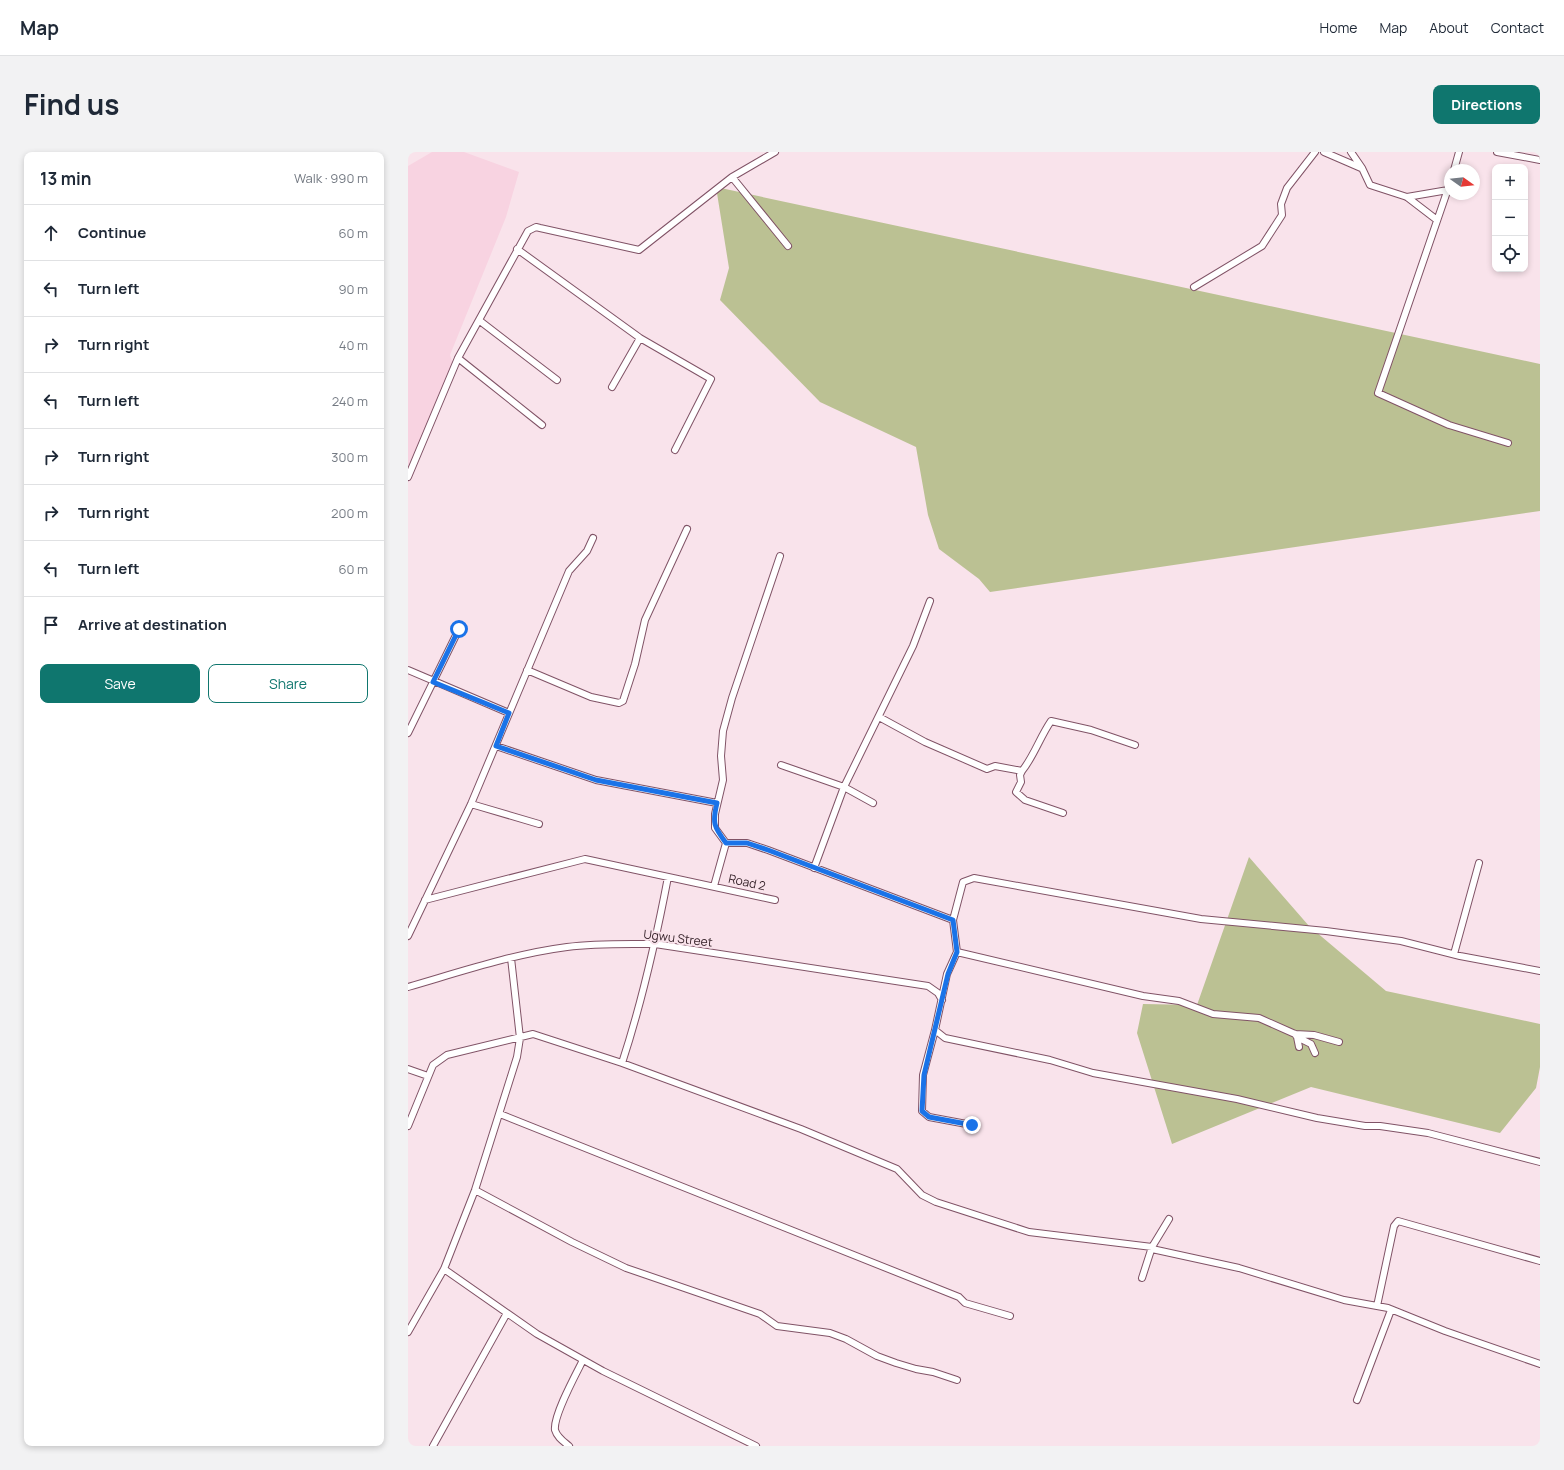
<!DOCTYPE html>
<meta charset="utf-8">
<style>
:root{--surface:#fff;--page:#f2f2f3;--text:#1f2937;--muted:#747a83;--line:#e0e1e3;--accent:#0f766e}
body{margin:0;font-family:Manrope,sans-serif;background:var(--page);color:var(--text)}
.controls{position:absolute;right:12px;top:12px;display:grid;overflow:hidden;border-radius:8px;box-shadow:0 2px 6px #0003}
.controls button{width:36px;height:36px;display:grid;place-items:center;padding:0;border:0;border-bottom:1px solid var(--line);background:var(--surface);color:var(--text);font:20px sans-serif}
.compass{position:absolute;left:1036px;top:12px;width:36px;height:36px;border-radius:50%;background:var(--surface);box-shadow:0 2px 6px #0003;rotate:105deg}
.stop{position:absolute;width:12px;height:12px;margin:-9px;border:3px solid #1a73e8;border-radius:50%;background:#fff}
.stop.end{background:#1a73e8;border-color:#fff;box-shadow:0 1px 4px #0008}
.list{margin:0;padding:0;list-style:none}
h2{display:flex;justify-content:space-between;align-items:center;height:52px;margin:0;padding:0 16px;font-size:17px}
h2 small{font-size:13px;font-weight:400;color:var(--muted)}
.list li{display:grid;grid-template-columns:26px 1fr auto;gap:12px;align-items:center;box-sizing:border-box;height:56px;padding:0 16px;border-top:1px solid var(--line)}
.list b{display:block;font-size:15px;white-space:nowrap}
.list em{font-size:13px;font-style:normal;color:var(--muted)}
.actions{display:flex;gap:8px;padding:12px 16px}
.actions a{flex:1;padding:9px 0;border:1px solid var(--accent);border-radius:8px;text-align:center;font-size:14px;color:var(--accent)}
.actions .main{background:var(--accent);color:#fff}
.icon{flex:none;width:22px;height:22px;fill:none;stroke:currentColor;stroke-width:2;stroke-linecap:round;stroke-linejoin:round}
.map{position:relative;flex:none;width:1132px;height:1294px;overflow:hidden;border-radius:8px}
header{display:flex;align-items:center;gap:24px;box-sizing:border-box;height:56px;padding:0 20px;background:var(--surface);border-bottom:1px solid var(--line)}
header strong{font-size:19px}
nav{display:flex;gap:22px;margin-inline-start:auto;font-size:14px}
.intro{display:flex;align-items:center;justify-content:space-between;box-sizing:border-box;height:96px;padding:0 24px}
h1{margin:0;font-size:28px}
.button{padding:10px 18px;border-radius:8px;background:var(--accent);color:#fff;font-size:14px;font-weight:700}
main{display:flex;gap:24px;padding:0 24px}
aside{flex:1;background:var(--surface);border-radius:8px;box-shadow:0 2px 6px #0003}
.map>svg:first-child{display:block}
.built{fill:#f8d3e1}
.green{fill:#bbc193}
.lines{fill:none;stroke-linecap:round;stroke-linejoin:round}
.street-casing{stroke:#805366;stroke-width:8}
.street{stroke:#fff;stroke-width:6}
.route{stroke:#1a73e8;stroke-width:5}
.labels{text-anchor:middle;dominant-baseline:central;stroke-width:4;stroke-linejoin:round;paint-order:stroke}
.street-label{font-size:12px;fill:#2f1c23;stroke:#f9e3eb}
</style>
<header>
<strong>Map</strong>
<nav><a>Home</a><a>Map</a><a>About</a><a>Contact</a></nav>
</header>
<div class="intro"><h1>Find us</h1><a class="button">Directions</a></div>
<main>
<aside>
<h2>13 min<small>Walk · 990 m</small></h2>
<ul class="list">
<li><svg class="icon" aria-label="ahead" viewBox="0 0 24 24"><path d="M12 20V5M6 11l6-6 6 6"/></svg><div><b>Continue</b></div><em>60 m</em></li>
<li><svg class="icon" aria-label="left" viewBox="0 0 24 24"><path d="M17 20v-9H6M10 6l-5 5 5 5"/></svg><div><b>Turn left</b></div><em>90 m</em></li>
<li><svg class="icon" aria-label="right" viewBox="0 0 24 24"><path d="M7 20v-9h11M14 6l5 5-5 5"/></svg><div><b>Turn right</b></div><em>40 m</em></li>
<li><svg class="icon" aria-label="left" viewBox="0 0 24 24"><path d="M17 20v-9H6M10 6l-5 5 5 5"/></svg><div><b>Turn left</b></div><em>240 m</em></li>
<li><svg class="icon" aria-label="right" viewBox="0 0 24 24"><path d="M7 20v-9h11M14 6l5 5-5 5"/></svg><div><b>Turn right</b></div><em>300 m</em></li>
<li><svg class="icon" aria-label="right" viewBox="0 0 24 24"><path d="M7 20v-9h11M14 6l5 5-5 5"/></svg><div><b>Turn right</b></div><em>200 m</em></li>
<li><svg class="icon" aria-label="left" viewBox="0 0 24 24"><path d="M17 20v-9H6M10 6l-5 5 5 5"/></svg><div><b>Turn left</b></div><em>60 m</em></li>
<li><svg class="icon" aria-label="arrive" viewBox="0 0 24 24"><path d="M6 21V4h12l-3 4 3 4H6"/></svg><div><b>Arrive at destination</b></div></li>
</ul>
<div class="actions"><a class="main">Save</a><a>Share</a></div>
</aside>
<div class="map">
<svg width="1132" height="1294" viewBox="0 0 1132 1294">
<rect width="100%" height="100%" fill="#f9e3eb"/>
<!-- built -->
<path class="built" d="M24 0H56L111 20 98 65 42 203 45 212 0 331V14Z"/>
<!-- green -->
<path class="green" d="M308 35 1132 212V359L582 440 571 427 531 397 520 363 508 295 412 250 312 148 321 116Z
M841 705 901 774 978 839 1132 872V915L1128 936 1092 981 903 935 764 992 729 881 735 852 789 853Z"/>
<g class="lines">
<defs>
<path id="street" d="M916 0 953 16
M943 0 954 16 962 33 999 45 1029 68
M1089 0 1132 8
M1046 18 1051 0
M324 25 380 94
M1042 31 970 241 1041 273 1100 291
M999 45 1040 38
M109 97 232 186 303 227 267 298
M786 135 854 94 874 63 873 52 879 36 907 0
M72 169 149 228
M50 206 134 273
M204 235 232 186
M0 325 50 206 120 79 128 75 132 76 231 98 324 25 367 0
M0 518 101 561
M119 518 183 545 211 551 215 549 227 512 237 468 279 377
M471 565 517 590 579 617 587 614 614 619C626 604 632 585 643 569L683 578 727 593
M0 581 51 477
M88 594 188 628 309 651
M373 613 436 635 465 651
M614 619 612 623 613 630 608 640 617 648 655 661
M63 652 131 672
M318 691H339L360 698 545 768
M406 716 436 635 505 494 522 449
M306 734 318 691 307 676V662L315 628 313 604 315 579 324 546 372 404
M17 748 177 707 367 748
M0 784 63 652 161 419 179 399 185 386
M549 800 735 844 771 849 805 862 851 866 887 882 906 883 931 890
M1046 802 1071 711
M1132 819 1052 804 993 789 918 779 793 767 566 726 555 730 545 768 549 800 539 822 527 878 537 886 642 908 685 921 829 947 909 966 957 974H972L1020 981 1132 1010
M0 835C52 820 105 802 159 795 188 791 218 792 247 792L520 834 530 841 534 848
M527 878 515 923 514 959 521 965 564 973
M887 882 889 885 903 892 907 901
M889 885 891 895
M214 911C234 850 248 788 260 725
M0 917 20 924
M92 962 551 1145 557 1151 602 1164
M0 974 25 913 39 903 125 882 214 911 393 977 489 1017 514 1043 528 1050 621 1080 744 1095
M67 1038 164 1090 218 1116 352 1162 369 1174 422 1181 438 1187 469 1204 488 1211 508 1217 525 1220 549 1228
M744 1097 831 1116 936 1148 980 1156 1037 1179 1132 1212
M36 1117 129 1182 195 1219 348 1294
M734 1126 744 1095 761 1067
M969 1154 986 1074 990 1069 1132 1109
M0 1180 36 1117 67 1038 109 905 112 886 103 806
M949 1248 983 1158
M25 1294 99 1161
M161 1294C155 1289 149 1285 147 1278 145 1264 168 1222 175 1208"/>
</defs>
<!-- street casing -->
<use href="#street" class="street-casing"/>
<!-- street -->
<use href="#street" class="street"/>
</g>
<g class="lines">
<!-- route -->
<path class="route" d="M51 477 25 530 101 561 88 594 188 628 309 651C304 671 306 675 318 691H339L360 698 545 768 549 800 540 822 516 923 514 959 521 965 564 973"/>
</g>
<g class="labels">
<!-- street labels -->
<g class="street-label">
<text transform="translate(339 730) rotate(12)">Road 2</text>
<text transform="translate(270 786) rotate(7)">Ugwu Street</text>
</g>
</g>
</svg>
<div class="controls">
<button>+</button>
<button>−</button>
<button><svg class="icon" aria-label="locate" viewBox="0 0 24 24"><circle cx="12" cy="12" r="6"/><path d="M12 2v4M12 18v4M2 12h4M18 12h4"/></svg></button>
</div>
<svg class="compass" viewBox="-18 -18 36 36"><path d="M0-13l5 13h-10z" fill="#e53935"/><path d="M0 13l5-13h-10z" fill="#747a83"/></svg>
<div class="stop" style="left:51px;top:477px"></div>
<div class="stop end" style="left:564px;top:973px"></div>
</div>
</main>
